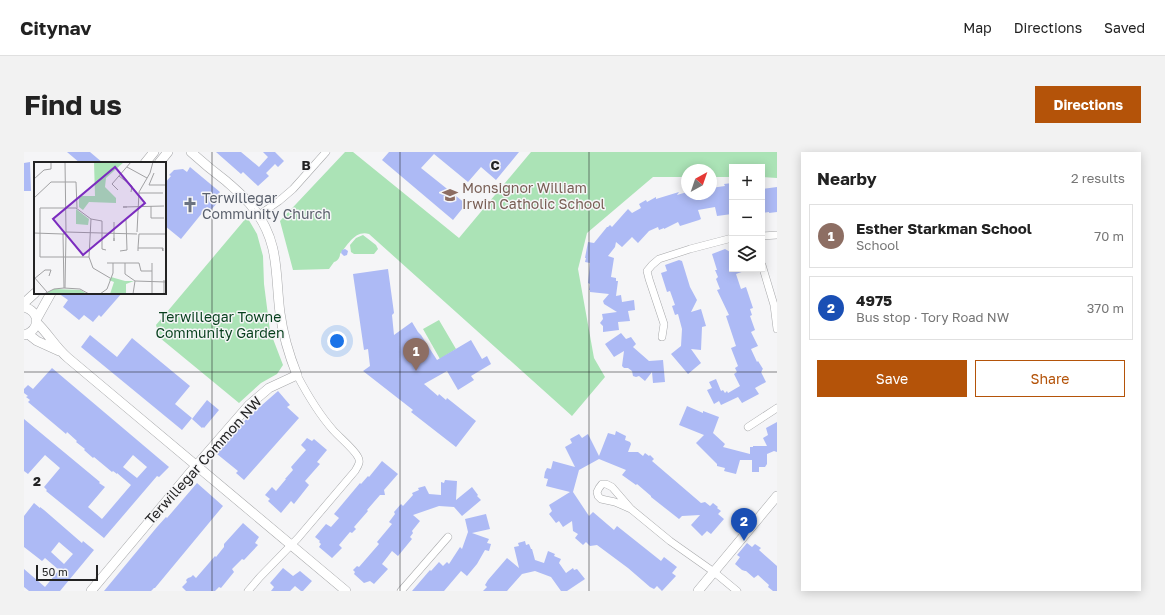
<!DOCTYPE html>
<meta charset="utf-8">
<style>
:root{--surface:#fff;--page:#f2f2f2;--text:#222;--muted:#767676;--line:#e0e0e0;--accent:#b45309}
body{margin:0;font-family:"Golos Text",sans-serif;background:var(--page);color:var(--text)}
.controls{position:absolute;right:12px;top:12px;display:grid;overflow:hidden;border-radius:0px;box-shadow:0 2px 10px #0003}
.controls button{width:36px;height:36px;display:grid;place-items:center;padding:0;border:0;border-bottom:1px solid var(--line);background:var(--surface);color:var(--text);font:20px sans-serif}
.compass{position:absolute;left:657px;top:12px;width:36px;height:36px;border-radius:50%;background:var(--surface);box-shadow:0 2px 10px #0003;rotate:40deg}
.scale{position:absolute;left:12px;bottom:10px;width:62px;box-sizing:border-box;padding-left:4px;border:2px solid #232324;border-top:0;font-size:11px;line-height:14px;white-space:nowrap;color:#232324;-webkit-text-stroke:3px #f5f5f7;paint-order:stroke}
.you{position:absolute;left:313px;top:189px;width:14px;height:14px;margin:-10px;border:3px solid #fff;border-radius:50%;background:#1a73e8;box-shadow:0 0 0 6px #1a73e833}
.badge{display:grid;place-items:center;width:26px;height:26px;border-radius:50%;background:var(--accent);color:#fff;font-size:13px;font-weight:700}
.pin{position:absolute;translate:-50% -33px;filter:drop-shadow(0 1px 2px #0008)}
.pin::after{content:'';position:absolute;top:21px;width:14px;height:12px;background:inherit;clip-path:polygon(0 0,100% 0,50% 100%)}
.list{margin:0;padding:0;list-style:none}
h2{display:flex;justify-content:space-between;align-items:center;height:52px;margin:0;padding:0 16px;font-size:17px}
h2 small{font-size:13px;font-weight:400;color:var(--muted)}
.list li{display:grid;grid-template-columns:26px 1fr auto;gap:12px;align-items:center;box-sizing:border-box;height:64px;margin:0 8px 8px;padding:0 8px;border:1px solid var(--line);border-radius:0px}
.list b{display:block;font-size:15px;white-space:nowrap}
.list p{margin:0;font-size:13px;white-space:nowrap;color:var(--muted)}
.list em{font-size:13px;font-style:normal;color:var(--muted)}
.actions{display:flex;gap:8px;padding:12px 16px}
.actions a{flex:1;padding:9px 0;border:1px solid var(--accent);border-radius:0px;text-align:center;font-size:14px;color:var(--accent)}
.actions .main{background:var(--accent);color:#fff}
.icon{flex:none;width:22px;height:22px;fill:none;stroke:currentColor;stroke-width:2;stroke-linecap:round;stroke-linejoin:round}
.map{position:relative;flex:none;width:753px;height:439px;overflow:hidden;border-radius:0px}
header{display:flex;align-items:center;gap:24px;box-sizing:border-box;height:56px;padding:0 20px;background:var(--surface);border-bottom:1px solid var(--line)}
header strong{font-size:19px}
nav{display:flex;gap:22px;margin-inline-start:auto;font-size:14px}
.intro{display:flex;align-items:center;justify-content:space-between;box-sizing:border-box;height:96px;padding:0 24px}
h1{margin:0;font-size:28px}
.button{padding:10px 18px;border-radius:0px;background:var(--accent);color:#fff;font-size:14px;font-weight:700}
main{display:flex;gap:24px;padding:0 24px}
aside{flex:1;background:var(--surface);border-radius:0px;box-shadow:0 2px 10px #0003}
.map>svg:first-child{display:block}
.green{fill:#abe3b6}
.building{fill:#adbaf5;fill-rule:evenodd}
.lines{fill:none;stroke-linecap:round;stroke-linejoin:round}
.minor-casing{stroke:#a7a8aa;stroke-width:8}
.tertiary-casing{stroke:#a7a8aa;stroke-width:10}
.minor{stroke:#fff;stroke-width:7}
.tertiary{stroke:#fff;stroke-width:9}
.grid{fill:none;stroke:#232324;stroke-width:1;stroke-opacity:0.55}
.labels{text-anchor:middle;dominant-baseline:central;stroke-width:3;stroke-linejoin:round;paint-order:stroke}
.education-label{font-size:14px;fill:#785e54;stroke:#f5f5f7;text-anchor:start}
.worship-label{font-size:14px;fill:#5b616d;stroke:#f5f5f7;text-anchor:start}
.park-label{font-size:14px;fill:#063f1c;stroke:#f5f5f7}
.street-label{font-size:14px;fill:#232324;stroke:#f5f5f7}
.inset-road{fill:none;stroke:#a1a1a3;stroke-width:1}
.view{fill:#7b2cbf;fill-opacity:0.15;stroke:#7b2cbf;stroke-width:2}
.inset-edge{fill:none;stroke:#232324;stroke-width:2}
.grid-label{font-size:13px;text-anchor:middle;font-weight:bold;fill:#232324;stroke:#f5f5f7;stroke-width:3;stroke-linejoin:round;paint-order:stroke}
</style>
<header>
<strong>Citynav</strong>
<nav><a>Map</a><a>Directions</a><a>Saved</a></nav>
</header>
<div class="intro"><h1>Find us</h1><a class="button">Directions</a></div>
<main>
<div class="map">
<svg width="753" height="439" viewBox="0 0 753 439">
<rect width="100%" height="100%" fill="#f5f5f7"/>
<!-- green -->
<path class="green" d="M321 0H329L435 86 507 0H753V26L738 25V15H708V25H687V18H663V25H629L563 81 554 117 570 206 581 225 548 264 345 82C331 78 324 93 316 102 316 105 314 109 310 110L305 117 269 118 256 69Z
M223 65 233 82 239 104 240 132 246 179 259 213 253 222 237 231 215 251 136 186 132 173Z
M339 83 352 93 354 97 350 102H330L327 100 326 93 332 86Z
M415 168 432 197 416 207 399 177Z"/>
<!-- building -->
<path class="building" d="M43 0H66L79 11H56Z
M192 0H217L235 15 244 5 239 0H251L260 9 254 15 251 12 242 21 245 24 234 34 219 20 217 22Z
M365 0H495L472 28 457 15 444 30 410 2 397 16 442 52 429 68 358 8Z
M6 10 7 39H0V11Z
M166 15 196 40 192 45 193 46 191 49 193 51 187 58 183 55 157 87 141 74V31L147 24 145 23 150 18 159 17 163 20Z
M708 31V62L693 64 691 55 674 58 677 67 675 68 656 74 654 70 640 77V76L635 78 634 75 625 79 614 91 608 85 598 95 592 90 591 95 584 104 590 106 587 125 592 126V129H594L592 144 597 143 598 150 610 148 611 158 604 159 606 169 594 170 595 178 579 180V174L576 171 579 167 578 162 593 160 580 152 579 149 585 142 566 140V138H565L566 132 564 131 566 111 561 110 562 106H561L564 90 570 91 583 75H584L586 73 588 75 604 57 608 61 617 56 615 52 622 48 623 50 632 45V47L655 40 653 43 663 40V42H687V36L701 34 700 32Z
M753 35V60L745 61V60L738 61V37Z
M321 97 324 99 323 103 320 104 317 101 318 98Z
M701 97 708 101V117H723V118L712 122 717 137 722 135 729 156 726 157 728 163 726 164 731 178 727 180 734 194 727 197 733 210 734 209 739 217 738 218V219L737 220 742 230 731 236 735 242 718 251 714 245 697 253 695 249 690 252 683 238 688 236 685 230 692 227 697 239 699 238 701 241 703 239 704 241 716 234 710 222 713 220 711 216 714 214 707 196 712 194 702 164 705 163 693 138 696 137 692 127 694 125 691 118H693L688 102Z
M655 108 658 109 666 135 673 148 667 160 677 157 682 174 678 175 677 198 667 197 677 211 664 222 647 202 657 194 658 177 654 162 651 163 648 154 651 153 646 139 643 140 637 121 643 119 641 113Z
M364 117 370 161 368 163 370 183 388 170 394 180 397 183 413 208 447 188 458 207 463 204 467 212 447 224 450 228 434 238 423 219 400 232 414 244 415 242 422 248 423 246 452 269 432 295 387 260 389 258 339 219 346 214 344 197 340 198 329 122Z
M34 141H98L77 165 75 163 69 170 60 163 55 168 39 155 44 148Z
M597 181 602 187 607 185 612 192 609 195 625 209 639 208 641 230 629 231 628 220 621 229 615 224 612 225 609 224 608 219 604 216H600L598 214 600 199 590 205 581 192Z
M66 183 93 205 108 186 166 234 151 252 168 266 158 278 57 195Z
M28 216 145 315 135 325 133 324 80 386 22 339 23 338 20 335 36 316 21 303 4 322 0 319V267L76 330 75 331 81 335 64 355 78 367 107 333 93 321V322L89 319 88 320 70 305 69 306 60 298 61 297 52 290 53 289 43 280 42 282 4 250 6 248 2 245 4 244 0 241V237L4 233 9 237ZM109 303 123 315 113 326 99 315Z
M254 239 266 253 263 255 275 266 220 328 212 321 214 319 193 302 208 282 209 283 223 266Z
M183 248 195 258 180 276 179 275 178 276 168 267Z
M663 254 679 261V259L695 265 689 281 701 292 699 295 726 302V295H729V294H743L739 286 744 283 742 276 753 270V300L750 299 743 302V312L741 315H735V320H728V308H716L712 322 700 319 701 316 693 314V312L672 291 680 283 655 273Z
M592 279 602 284 601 288 606 290 607 292 604 300H614L619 304 621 301 625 304 626 303 630 307 628 309 677 351 681 350 686 354 689 351 694 355 693 356 697 359 694 362 700 367 687 382 683 379 678 384 667 373 676 363 658 364 655 367 627 345V344L613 332 612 333 598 323 602 318 575 307 555 318 549 340 565 364 569 360 590 378 593 374 637 409 640 405 653 415 648 421 652 424 638 439 633 434 630 437 626 435 604 416 573 393 566 394 562 390 559 393 551 386 554 382 549 379 548 369 539 375 535 369 532 371 525 362 528 359 525 353 546 340 522 334 524 327 520 326 521 320 523 316 527 317 529 309 551 315 541 295 548 291 546 287 555 282 558 286 564 282 575 304 584 281 591 283Z
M283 286 288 289 290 287 303 298 293 310 296 312 281 329 285 333 270 352 267 349 257 361 244 349 246 347 241 343 248 335 252 339 262 327H261L269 318 267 315 282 298 277 293Z
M358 309 374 322 360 338 361 343H356L343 358 344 359 330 375 332 377 328 381 326 380 315 393 318 396 308 406 295 395 297 392 295 390 296 389 291 385 302 372 307 375 315 366 310 362 336 331 337 332 344 324 345 325Z
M421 328 433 329 432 348 448 335 454 343 453 344 457 348 438 364 430 355 415 354 389 363 396 369 388 379 389 381 386 385 388 387 374 404 368 399 358 412 364 417 350 432 346 429 340 431 330 422 331 420 329 418 333 414 335 415 355 392 353 390 368 372 365 370 371 362 370 360 377 352 379 354 389 343 388 341 395 338 394 336 401 334 405 342 417 343V330L420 331Z
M173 331 199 354 131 436H130L127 439H80L133 375 142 365 143 366Z
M10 351 16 356V355L20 358 58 391 59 389 70 398 36 439H5L0 435V417L21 435 35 418 21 406 18 409 0 395V364ZM35 390 49 402 40 412 27 400Z
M462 362 466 377 448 381 465 387 463 391 467 392 465 399 461 398 453 412 443 424 437 419 420 439H388L406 418 407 419 415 410 419 414 423 410 425 412 436 395 438 397 444 380 441 367Z
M219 371 235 385 231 391 234 393 220 408 218 407 208 417 210 420 197 436 195 435 191 439H162L158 435 163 430 162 428 164 426 167 425 169 423 172 426 191 404 192 405 200 395V392Z
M501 389 502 393 505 392 507 397H508L511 408 520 411 524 399 531 402 530 404 537 407 535 411 542 421 549 416 550 418 553 417 561 427 543 439H537L527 425 511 419 498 422 483 439H459L463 435 461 433 464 428 483 406 495 416 490 395 495 394 494 391Z
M723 391 728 395 731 392 737 396 735 398 753 414V439H749L744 435 745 433 734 423 730 426 722 419H721L718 418 711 412 716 405 713 403Z
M259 416 269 424 276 419 288 429 279 439H277L271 434 266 439H247L250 435 246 431Z"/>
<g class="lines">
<defs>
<path id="minor" d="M235 63 255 49 269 37 302 0
M738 84 753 83
M738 113 750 153 753 177
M638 185 640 172 625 127 623 119 628 113 635 107 666 97 708 86
M724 275 753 256
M607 357 591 350 577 347 574 344 573 340 575 336 578 332H582L588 335 607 357 646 389 690 420 713 439
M224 439 236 425 274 386 331 319C334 314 337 310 334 305 330 297 315 285 309 278 294 261 283 242 273 223
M377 439 424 385"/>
<path id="tertiary" d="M121 11 130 0
M135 11 144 0
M0 151 11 141
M0 155C16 159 17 178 0 183
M12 168 27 141
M12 170C24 181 31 195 44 206L322 439
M4 182 13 189 35 199
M67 439 165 322 225 253 245 236 273 223C265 203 259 183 256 161 251 122 256 91 230 57 222 46 212 38 202 29 190 20 178 10 167 0
M674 439 753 344"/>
</defs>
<!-- minor casing -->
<use href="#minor" class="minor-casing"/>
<!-- tertiary casing -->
<use href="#tertiary" class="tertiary-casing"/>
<!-- minor -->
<use href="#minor" class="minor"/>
<!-- tertiary -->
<use href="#tertiary" class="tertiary"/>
</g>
<!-- grid -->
<path class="grid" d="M188 0V439M376 0V439M565 0V439M0 220H753"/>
<!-- icons -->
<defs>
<symbol id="school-bare" viewBox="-9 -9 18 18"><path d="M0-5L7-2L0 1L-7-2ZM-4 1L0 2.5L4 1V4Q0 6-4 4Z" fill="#8d6e63" stroke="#f5f5f7" stroke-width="2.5" paint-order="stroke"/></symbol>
<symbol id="church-bare" viewBox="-9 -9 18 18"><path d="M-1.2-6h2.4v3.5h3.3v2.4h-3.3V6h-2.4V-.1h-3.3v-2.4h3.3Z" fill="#6b7280" stroke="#f5f5f7" stroke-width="2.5" paint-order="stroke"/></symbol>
</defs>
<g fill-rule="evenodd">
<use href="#school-bare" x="415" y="32" width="22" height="22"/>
<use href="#church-bare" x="155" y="42" width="22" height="22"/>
</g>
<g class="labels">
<!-- education labels -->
<g class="education-label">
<text x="438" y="35">Monsignor William<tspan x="438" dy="16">Irwin Catholic School</tspan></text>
</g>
<!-- worship labels -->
<g class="worship-label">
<text x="178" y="45">Terwillegar<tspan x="178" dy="16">Community Church</tspan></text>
</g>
<!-- park labels -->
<g class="park-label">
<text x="196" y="164">Terwillegar Towne<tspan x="196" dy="16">Community Garden</tspan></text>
</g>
<!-- street labels -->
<g class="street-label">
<text transform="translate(179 308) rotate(-48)">Terwillegar Common NW</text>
</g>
</g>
<!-- overview -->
<g transform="translate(10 10)">
<rect width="132" height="132" fill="#f5f5f7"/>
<path d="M60 0H90L72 16 71 25 82 36V41L55 40 49 48 45 45V34H61ZM42 47 55 57 54 63 42 62ZM77 115 91 119H100L92 122V132H76L80 120 75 118ZM20 127 47 128 53 132H11Z" fill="#abe3b6"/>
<path class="inset-road" d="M31 0 32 70M93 5 113 16M120 11 115 23H132M85 14 98 24 97 30M0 17 10 8 17 7V0M84 28 78 22 97 0M105 31H129M0 36 17 20H42L43 46M117 44V56H130M93 45H89L130 44M32 70 103 72M103 70 105 30 116 11 119 0M0 71 29 72M29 72 32 70 31 72H29L30 126M105 72H132M80 76V79V60M104 86 105 72M86 89 93 88 92 58M104 89V86H129V89L128 86M6 95V46H42L57 57 68 59V87L72 88M6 95H55L57 57M55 95 59 106 76 116M73 101H105L107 109H118M91 101V112L101 119 132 120M118 101V132M0 115 13 130M0 117 11 108H17L15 114M31 126 32 72M10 132 20 127 30 126 46 127 55 132M66 132 73 127 79 111V101M99 132 101 119M130 132V118"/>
<path class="view" d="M81 5 111 41 49 93 19 57Z"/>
<rect width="132" height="132" class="inset-edge"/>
</g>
<g class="grid-label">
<text x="282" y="18">B</text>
<text x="471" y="18">C</text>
<text x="13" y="334">2</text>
</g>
</svg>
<div class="controls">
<button>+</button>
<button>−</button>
<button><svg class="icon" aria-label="layers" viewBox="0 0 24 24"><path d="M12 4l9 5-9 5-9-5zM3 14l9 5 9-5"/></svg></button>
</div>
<svg class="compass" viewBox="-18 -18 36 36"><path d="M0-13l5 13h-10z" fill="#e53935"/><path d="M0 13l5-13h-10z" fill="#767676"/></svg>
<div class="scale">50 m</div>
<div class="you"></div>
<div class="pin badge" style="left:392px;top:219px;background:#8d6e63">1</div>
<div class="pin badge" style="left:720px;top:389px;background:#1a4fb4">2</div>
</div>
<aside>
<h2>Nearby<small>2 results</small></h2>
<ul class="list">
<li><span class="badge" style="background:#8d6e63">1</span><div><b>Esther Starkman School</b><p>School</p></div><em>70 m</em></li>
<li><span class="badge" style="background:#1a4fb4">2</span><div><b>4975</b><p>Bus stop · Tory Road NW</p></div><em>370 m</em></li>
</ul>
<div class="actions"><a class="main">Save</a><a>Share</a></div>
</aside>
</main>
